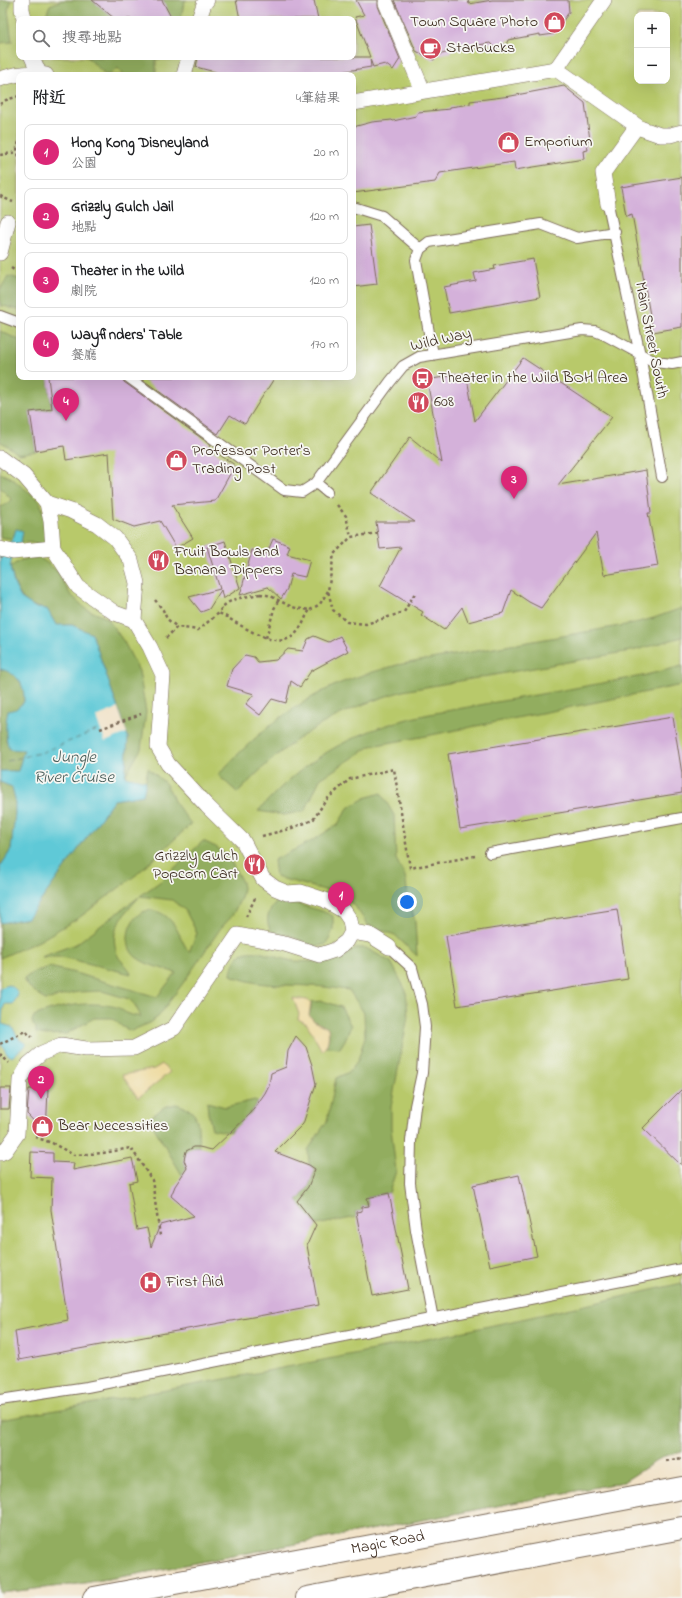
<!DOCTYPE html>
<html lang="zh-TW">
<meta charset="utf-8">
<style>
:root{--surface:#fff;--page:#f2f2f2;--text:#202124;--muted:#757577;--line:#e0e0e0;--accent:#db2777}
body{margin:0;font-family:"Indie Flower","LXGW WenKai TC",sans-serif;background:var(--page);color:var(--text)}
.controls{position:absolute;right:12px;top:12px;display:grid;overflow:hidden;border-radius:8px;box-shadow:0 4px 16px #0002}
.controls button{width:36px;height:36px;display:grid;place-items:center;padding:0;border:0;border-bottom:1px solid var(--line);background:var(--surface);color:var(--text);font:20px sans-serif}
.you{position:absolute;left:407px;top:902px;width:14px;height:14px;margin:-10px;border:3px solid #fff;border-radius:50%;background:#1a73e8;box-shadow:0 0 0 6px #1a73e833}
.badge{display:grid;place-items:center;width:26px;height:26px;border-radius:50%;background:var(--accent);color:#fff;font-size:13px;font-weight:700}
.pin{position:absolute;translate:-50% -33px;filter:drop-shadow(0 1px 2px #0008)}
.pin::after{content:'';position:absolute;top:21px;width:14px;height:12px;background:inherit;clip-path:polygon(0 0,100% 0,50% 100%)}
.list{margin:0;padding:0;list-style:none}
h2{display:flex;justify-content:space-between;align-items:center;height:52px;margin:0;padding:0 16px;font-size:17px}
h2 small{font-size:13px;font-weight:400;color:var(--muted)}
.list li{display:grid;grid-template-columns:26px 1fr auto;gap:12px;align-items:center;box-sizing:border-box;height:56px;margin:0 8px 8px;padding:0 8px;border:1px solid var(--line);border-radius:8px}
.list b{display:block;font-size:15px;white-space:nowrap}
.list p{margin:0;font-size:13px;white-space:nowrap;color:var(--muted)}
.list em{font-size:13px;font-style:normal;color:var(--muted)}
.icon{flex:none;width:22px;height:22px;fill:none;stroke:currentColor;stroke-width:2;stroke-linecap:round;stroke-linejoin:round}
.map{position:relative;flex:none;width:682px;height:1598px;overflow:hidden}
.search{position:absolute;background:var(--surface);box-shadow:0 4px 16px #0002;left:16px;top:16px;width:340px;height:44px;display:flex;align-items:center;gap:10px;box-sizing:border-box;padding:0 14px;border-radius:8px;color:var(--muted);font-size:15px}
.panel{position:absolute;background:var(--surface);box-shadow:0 4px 16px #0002;left:16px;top:72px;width:340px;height:308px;border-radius:8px}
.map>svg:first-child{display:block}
.green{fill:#b8c96b;stroke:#7a7a44;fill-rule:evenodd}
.forest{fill:#92ad5f;stroke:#666c3e}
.sand{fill:#eeda9e;stroke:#94825e}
.water{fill:#5ec9d7;stroke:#4c7a7a}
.pier{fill:#f1e2c7}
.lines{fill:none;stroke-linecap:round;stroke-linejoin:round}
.ferry{stroke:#465a56;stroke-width:1;stroke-dasharray:5 4;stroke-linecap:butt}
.building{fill:#d4b1da}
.service-casing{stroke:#7b6a59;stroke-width:12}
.pedestrian-casing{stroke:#7b6a59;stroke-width:16}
.tertiary-casing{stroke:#7b6a59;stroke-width:24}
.path{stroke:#7b6a59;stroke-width:2.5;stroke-dasharray:3 3;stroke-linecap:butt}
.service{stroke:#fff;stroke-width:10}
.pedestrian{stroke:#fff;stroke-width:15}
.tertiary{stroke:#fff;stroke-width:22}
.labels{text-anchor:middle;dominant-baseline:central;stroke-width:3.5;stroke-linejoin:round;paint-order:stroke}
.poi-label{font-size:16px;fill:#3b2a1e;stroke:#f6f6f2;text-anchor:start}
.street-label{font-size:16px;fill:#3b2a1e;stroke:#f6f6f2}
.water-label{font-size:17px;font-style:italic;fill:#465a56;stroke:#f6f6f2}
</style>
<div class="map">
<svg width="682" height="1598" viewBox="0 0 682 1598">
<rect width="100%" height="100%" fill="#f6f6f2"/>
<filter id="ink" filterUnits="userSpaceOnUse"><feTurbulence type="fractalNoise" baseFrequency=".025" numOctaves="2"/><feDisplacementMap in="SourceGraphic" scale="8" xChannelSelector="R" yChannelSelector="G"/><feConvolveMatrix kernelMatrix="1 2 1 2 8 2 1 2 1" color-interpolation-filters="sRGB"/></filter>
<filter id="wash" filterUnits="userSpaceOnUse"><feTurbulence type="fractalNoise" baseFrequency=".012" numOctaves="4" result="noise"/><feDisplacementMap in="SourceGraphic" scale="16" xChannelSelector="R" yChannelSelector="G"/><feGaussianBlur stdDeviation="0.9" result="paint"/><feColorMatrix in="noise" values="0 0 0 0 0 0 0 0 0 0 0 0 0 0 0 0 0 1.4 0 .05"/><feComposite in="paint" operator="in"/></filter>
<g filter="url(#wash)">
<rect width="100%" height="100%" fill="#f1e2c7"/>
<!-- green -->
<path class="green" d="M0 0H682V1452L664 1456 623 1482 137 1574 78 1584 0 1593ZM637 15H667V81H637ZM19 19H353V57H19ZM19 75H353V377H19Z"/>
<!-- forest -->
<path class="forest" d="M0 0H10L11 2 8 10 12 42 0 43Z
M62 0H92L115 19H46V15L50 5Z
M162 0H187L184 2 181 19H156L167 10Z
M87 57H174V60L156 59V75H124L118 68 109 75H106Z
M8 276 19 279V310L0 305V290Z
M0 331 19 340V377H48L52 409 30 412 36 451 19 454 0 441Z
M0 473 11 478 39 500 46 519 47 539 44 544 21 542 22 531 16 529 13 539 0 537V508L12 500 0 487Z
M39 557 57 571 70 594 86 609 107 618 124 642 139 671 146 712 141 749 125 776 128 737 92 634 72 625H56L47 609C20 606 16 590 10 567L21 560Z
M682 608V637L636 650 403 691C334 711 287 739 238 793L218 775C253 737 291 705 338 684 357 676 377 671 397 665L631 624 654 618Z
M682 666V685L421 737 371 746 320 779 305 811 284 815 258 811C309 754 361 727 435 713L642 676Z
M0 669C8 669 20 678 22 686 24 691 24 696 24 702 13 711 7 726 6 741L25 750 18 771H0Z
M148 768 165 783 170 791 174 801 191 824 136 875 80 917 39 941 0 958V923L28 918 114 800 143 795Z
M0 782 12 787 15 799V814L11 850 0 867Z
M381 793 394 815 396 859 405 876 408 896 415 921 417 956 395 935 368 925 355 906 340 894 276 877 274 860 312 841 338 824 348 808 365 798Z
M203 841 216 847 228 856 242 882 243 888 241 898 232 916 220 929 186 979 158 1017 149 1023 131 1031 121 1026 113 1018H94L66 1034 46 1035 36 1033V1028L33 1025 32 1021 34 1016C59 1006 89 1000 116 1007 121 1008 124 1013 129 1014 133 1016 138 1016 141 1017L135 1005 129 999 102 991 78 992 45 1000 28 986 24 979 32 973 49 967 75 973 157 997 176 973C163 968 147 966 136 957 116 941 136 893 167 917 178 926 181 941 189 952L197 933 185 910 172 900 140 896 161 881Z
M139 897C124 915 108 929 117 954 120 962 129 966 131 974L62 957H41L76 944Z
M280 899 322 911 333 916V930L327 944 314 947 289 935 273 934C263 920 268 910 280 899Z
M356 948H366L391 962 406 991 408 1016 391 1107V1128L396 1171 389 1193 367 1198 369 1206 362 1207V1211L355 1212 357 1217 316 1225 297 1201 308 1187 316 1170 309 1165 308 1150 327 1121 336 1078 349 1072 358 1060 365 1037 364 1013 349 990C336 989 323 986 309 986 281 984 257 987 231 975 235 938 266 955 288 960 295 962 321 962 328 961 337 959 348 952 356 948Z
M323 1001 341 1007 351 1026 345 1040 340 1048 326 1047 329 1037 328 1028 314 1021 309 1015 311 1008V1002Z
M255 1100 258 1103C253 1110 239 1129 231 1131 225 1133 218 1130 212 1129L208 1113 207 1102 225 1107Z
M176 1104C202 1111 197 1124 199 1147H194L184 1160 187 1171 182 1175 149 1119 164 1107Z
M682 1283V1452L664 1456 623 1482 137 1574 78 1584 0 1593V1420C228 1380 456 1336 682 1283Z"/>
<!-- sand -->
<path class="sand" d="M293 998 307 1000 311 1002 309 1015 314 1021 328 1028C329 1037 329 1044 322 1051L307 1024 298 1019 299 1014Z
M162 1064 170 1072 138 1098 122 1075 154 1069Z"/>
<!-- water -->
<path class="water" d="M16 529 23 531 21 542 13 552 10 567 14 584 21 598 36 608 47 609 56 625H72L92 634 128 737 125 776 146 781 143 795 114 800 28 918 0 923V867L11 850 15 814V799L12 787 0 782V771H18L24 750 9 749C5 737 5 723 8 711L16 709 24 702C24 696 24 690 22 686 20 678 8 670 0 669V556L3 550 13 539Z
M8 985C14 987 16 989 18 995L13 1004H5L3 1009 2 1024 12 1027 20 1040 27 1044 12 1057 7 1054 0 1042V988Z"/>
<!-- pier -->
<path class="pier" d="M118 708 127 733 105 742 96 717Z"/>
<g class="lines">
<!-- ferry -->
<path class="ferry" d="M7 761 43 752 100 729"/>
</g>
<g id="blocks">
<!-- building -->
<path class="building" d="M92 0H162L172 19H115Z
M236 0H314L318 19H240Z
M356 0H378V6L400 59 393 70 385 64 373 67 370 59 371 67 322 75H226L196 67 198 57H370L355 17 364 15Z
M394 0H468L469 4 492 0H568L569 12 554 34 540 36V34L508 40 506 45 494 47 490 43 450 50 451 52 437 55 434 60 416 51Z
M564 86 585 103 590 140H586L588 150 583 151 584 159 515 170 514 162 440 173 435 182 353 193V127L372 122 392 120 393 121 416 116 418 112 450 109V107L470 104V101L511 96Z
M682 177V327L653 332 632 214 626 216 621 187Z
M369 225 377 284 353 287V227Z
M533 259 540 297 449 313 444 287 476 281 474 273 495 269 494 266Z
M523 358 612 417 558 485 646 470 651 513H648L658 566 604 575 596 533 541 608 529 602 511 590 503 613 468 622 462 607 444 630 421 615 423 612 380 586 401 547 380 549 376 522H415L371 493 410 437 442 463 427 380 466 373 475 421Z
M48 377H122L124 382 211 445 209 448 235 465 215 501 172 505 193 538 176 548 160 521 134 527 113 519 109 453 66 460 64 446 36 451 30 412 52 409Z
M139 377H275L245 424 230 415 218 434Z
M273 539 290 546 287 554 310 560 305 577 291 574 287 589 281 599 268 587 240 595 252 550 267 553Z
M225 541 240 588 223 599 221 590 209 609 201 612 189 597 220 589 207 547Z
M314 636 329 642 340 636 348 651 311 671 300 687 291 681 286 703 272 699 260 715 246 704 254 694 227 686 232 669 245 655 254 657 258 662 276 660 288 649 303 651 308 639Z
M673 717 682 774V793L460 829 448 754Z
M617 909 628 979 457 1006 446 936Z
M296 1036 306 1047 312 1065 316 1084 303 1124 275 1152 309 1165 315 1169 308 1187 297 1201 316 1225 307 1245 318 1305 19 1360 15 1331 68 1320 51 1210 52 1178 30 1177 31 1152 53 1153V1162L74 1163 73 1170 132 1158 137 1181 129 1183 137 1230 147 1228 151 1247 160 1225 194 1216 171 1196 175 1186 187 1168 184 1160 186 1151 194 1147H199L212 1150 251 1113 265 1093 269 1085 271 1073 286 1067 288 1051Z
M0 1088H11L9 1109H0Z
M29 1089H48L46 1134 27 1114Z
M682 1089V1166L643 1128Z
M519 1175 537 1256 490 1266 473 1185Z
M389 1193 408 1289 372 1296 356 1212 362 1211V1207L369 1206 367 1198Z"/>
</g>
</g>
<g filter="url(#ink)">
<use href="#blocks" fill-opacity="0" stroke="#7b6a59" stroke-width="1"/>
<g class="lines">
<defs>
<path id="service" d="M608 204 640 355 662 477
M353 207 382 216 420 249
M0 316 19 323
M433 355 416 260 420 249 429 242 541 224 577 238 615 232
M128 377 284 490 302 492 316 483
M327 492 316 483 390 382 403 366 419 357 582 330 595 331 605 335 655 362 672 364 682 362
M490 853 682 818
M389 947 412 968 422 1004 425 1027 422 1073 415 1106 411 1141 410 1183 416 1230 433 1319
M0 1400 87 1387 682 1269"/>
<path id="pedestrian" d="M22 0V9L24 19
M386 3 423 91
M199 19 204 4 207 0
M32 57 39 73
M556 69 640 128 660 135H670L682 132
M556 69 604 0
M184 75 189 57
M0 79C15 74 30 71 46 75
M353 103 556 69
M608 204 603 173 637 126
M0 253 8 222
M0 458 24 476 47 503 51 521 53 548 78 587 115 613 134 620
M0 549 13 552 53 548
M352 932 370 935 389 947
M0 1153 5 1151 17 1134 20 1080 29 1064 42 1053 61 1045 86 1049 134 1048 174 1028 238 935 285 944 320 955 335 950 347 941 352 932 350 920 344 911 325 900 301 892 287 893 275 888 263 879 243 841 207 806 168 764 158 747 163 675 150 647 134 620 137 583 131 560 115 538 97 524 71 511 47 503"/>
<g id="tertiary">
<path id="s1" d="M94 1598 682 1488"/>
<path d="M307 1598 682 1528"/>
</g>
</defs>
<!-- service casing -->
<use href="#service" class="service-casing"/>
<!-- pedestrian casing -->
<use href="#pedestrian" class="pedestrian-casing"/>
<!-- tertiary casing -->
<use href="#tertiary" class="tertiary-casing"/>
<!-- path -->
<path class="path" d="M0 104 6 100 19 96
M19 142 17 148 19 157
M0 155 17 152
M0 196 13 202
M11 268 19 273
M337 505 346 516 351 537
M378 533 351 537 334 554 328 591 333 610 347 622 366 624 404 612 415 593
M260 594C273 594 282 604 293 607 299 609 304 609 310 610 305 616 304 624 299 629 297 633 292 638 287 639 270 647 235 621 219 613 224 598 247 597 260 594Z
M155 600 163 610 167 619 177 627
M310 610 320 604 328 591
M166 638 177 627 198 630 219 613
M266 638 274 609 278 601
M100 729 141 714
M262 836 289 829 313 820 326 800 350 779 394 769 410 868 475 856
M246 917 256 896
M0 1044 25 1031 32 1037
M0 1054 9 1063
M35 1137 52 1143 74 1155 103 1153 131 1148 152 1180 160 1236
M666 1461 682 1458"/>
<!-- service -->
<use href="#service" class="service"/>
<!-- pedestrian -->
<use href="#pedestrian" class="pedestrian"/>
<!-- tertiary -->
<use href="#tertiary" class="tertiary"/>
</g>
</g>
<!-- icons -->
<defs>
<symbol id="shop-disc" viewBox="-11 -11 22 22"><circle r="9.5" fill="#d1495b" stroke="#f6f6f2"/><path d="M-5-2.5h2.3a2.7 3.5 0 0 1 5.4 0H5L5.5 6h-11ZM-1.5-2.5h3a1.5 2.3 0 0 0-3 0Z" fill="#fff"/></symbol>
<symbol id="cafe-disc" viewBox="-11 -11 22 22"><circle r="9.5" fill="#d1495b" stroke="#f6f6f2"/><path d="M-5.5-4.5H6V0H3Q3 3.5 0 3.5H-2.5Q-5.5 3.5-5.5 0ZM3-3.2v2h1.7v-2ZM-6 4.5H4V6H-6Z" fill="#fff"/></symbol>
<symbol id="bus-disc" viewBox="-11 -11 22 22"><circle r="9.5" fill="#d1495b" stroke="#f6f6f2"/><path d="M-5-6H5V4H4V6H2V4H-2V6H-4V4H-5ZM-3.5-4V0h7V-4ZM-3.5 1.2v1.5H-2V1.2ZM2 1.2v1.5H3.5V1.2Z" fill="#fff"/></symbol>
<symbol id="restaurant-disc" viewBox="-11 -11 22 22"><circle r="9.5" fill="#d1495b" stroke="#f6f6f2"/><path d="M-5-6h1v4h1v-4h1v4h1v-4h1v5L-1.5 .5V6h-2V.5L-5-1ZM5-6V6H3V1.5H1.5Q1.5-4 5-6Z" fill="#fff"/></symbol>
<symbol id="hospital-disc" viewBox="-11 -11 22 22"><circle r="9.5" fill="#d1495b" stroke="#f6f6f2"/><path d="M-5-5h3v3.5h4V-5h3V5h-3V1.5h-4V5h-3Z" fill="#fff"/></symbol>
</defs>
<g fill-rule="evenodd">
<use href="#shop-disc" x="542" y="10" width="25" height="25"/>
<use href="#cafe-disc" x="418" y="36" width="25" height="25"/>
<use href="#shop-disc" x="496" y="130" width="25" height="25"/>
<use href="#bus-disc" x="410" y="366" width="25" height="25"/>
<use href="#restaurant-disc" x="406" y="390" width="25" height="25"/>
<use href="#shop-disc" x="164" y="448" width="25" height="25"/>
<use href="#restaurant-disc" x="146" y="548" width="25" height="25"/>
<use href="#restaurant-disc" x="242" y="852" width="25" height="25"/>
<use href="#shop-disc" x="30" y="1114" width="25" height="25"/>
<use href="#hospital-disc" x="138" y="1270" width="25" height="25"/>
</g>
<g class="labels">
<!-- poi labels -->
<g class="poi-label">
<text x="538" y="22" text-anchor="end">Town Square Photo</text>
<text x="446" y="48">Starbucks</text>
<text x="524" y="142">Emporium</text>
<text x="438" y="378">Theater in the Wild BOH Area</text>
<text x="434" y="402">608</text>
<text x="192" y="451">Professor Porter's<tspan x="192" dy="18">Trading Post</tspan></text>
<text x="174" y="552">Fruit Bowls and<tspan x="174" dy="18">Banana Dippers</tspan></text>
<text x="238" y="856" text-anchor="end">Grizzly Gulch<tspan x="238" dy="18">Popcorn Cart</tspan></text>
<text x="58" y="1126">Bear Necessities</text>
<text x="166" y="1282">First Aid</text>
</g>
<!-- street labels -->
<g class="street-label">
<text transform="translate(441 340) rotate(-13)">Wild Way</text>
<text transform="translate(651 340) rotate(79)">Main Street South</text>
<text stroke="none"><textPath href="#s1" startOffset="299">Magic Road</textPath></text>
</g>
<!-- water labels -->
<g class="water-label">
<text x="74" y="757">Jungle<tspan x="74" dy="20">River Cruise</tspan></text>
</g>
</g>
</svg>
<div class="controls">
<button>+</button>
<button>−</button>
</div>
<div class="you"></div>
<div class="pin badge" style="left:341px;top:915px">1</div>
<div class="pin badge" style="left:41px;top:1099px">2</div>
<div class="pin badge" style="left:514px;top:499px">3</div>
<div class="pin badge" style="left:66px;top:421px">4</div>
<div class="search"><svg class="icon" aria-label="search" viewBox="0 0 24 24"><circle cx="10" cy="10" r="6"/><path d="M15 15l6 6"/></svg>搜尋地點</div>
<section class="panel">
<h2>附近<small>4筆結果</small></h2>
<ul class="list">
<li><span class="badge">1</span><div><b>Hong Kong Disneyland</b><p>公園</p></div><em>20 m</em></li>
<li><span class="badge">2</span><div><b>Grizzly Gulch Jail</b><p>地點</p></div><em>120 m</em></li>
<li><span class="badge">3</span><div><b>Theater in the Wild</b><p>劇院</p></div><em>120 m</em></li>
<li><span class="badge">4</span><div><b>Wayfinders' Table</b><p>餐廳</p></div><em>170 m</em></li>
</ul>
</section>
</div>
